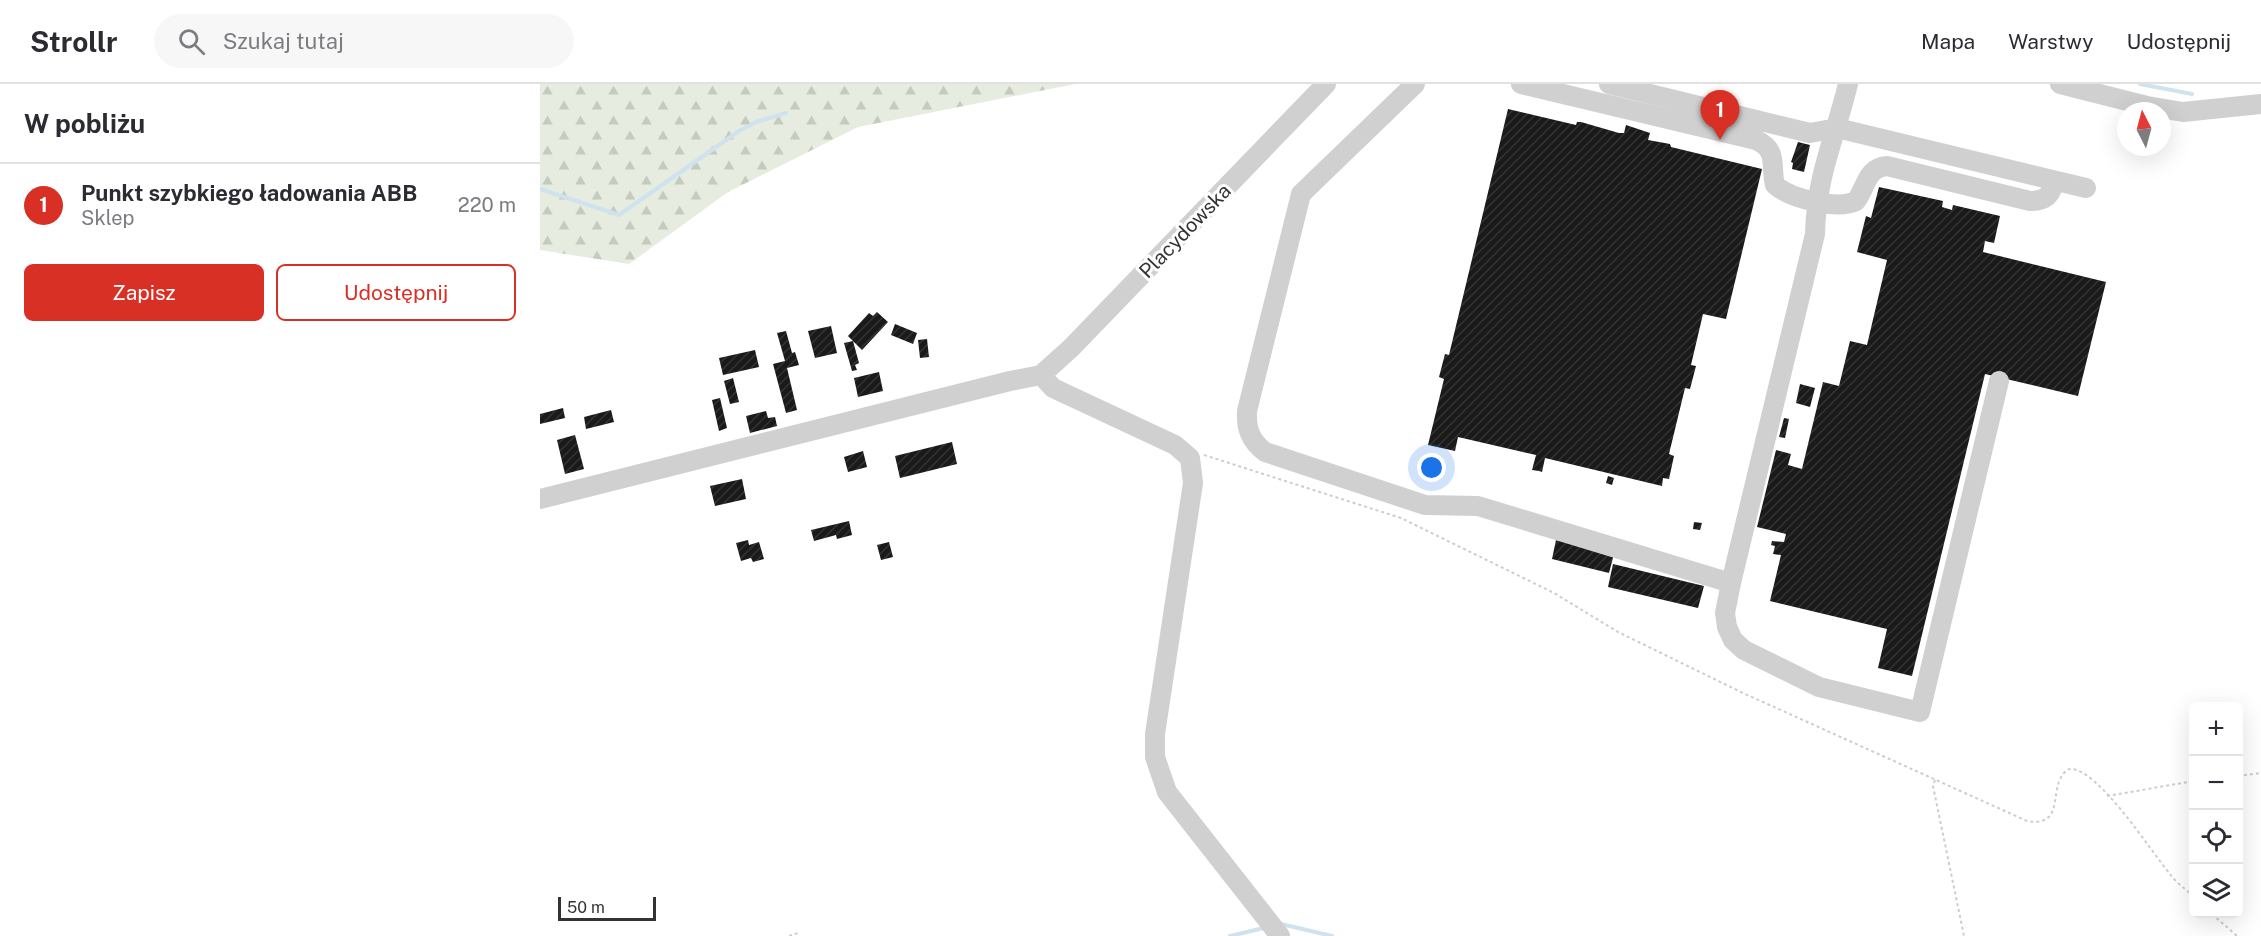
<!DOCTYPE html>
<html lang="pl">
<meta charset="utf-8">
<style>
:root{--surface:#fff;--page:#f7f7f7;--text:#2b2b33;--muted:#7c7c81;--line:#e1e1e2;--accent:#d93025}
body{margin:0;font-family:"Public Sans",sans-serif;background:var(--page);color:var(--text)}
.controls{position:absolute;right:18px;bottom:18px;display:grid;overflow:hidden;border-radius:9px;box-shadow:0 6px 24px #0002}
.controls button{width:54px;height:54px;display:grid;place-items:center;padding:0;border:0;border-bottom:2px solid var(--line);background:var(--surface);color:var(--text);font:30px sans-serif}
.compass{position:absolute;left:1577px;top:18px;width:54px;height:54px;border-radius:50%;background:var(--surface);box-shadow:0 6px 24px #0002;rotate:354deg}
.scale{position:absolute;left:18px;bottom:15px;width:98px;box-sizing:border-box;padding-left:6px;border:3px solid #333;border-top:0;font-size:16px;line-height:21px;white-space:nowrap;color:#333;-webkit-text-stroke:4px #fff;paint-order:stroke}
.you{position:absolute;left:892px;top:384px;width:21px;height:21px;margin:-15px;border:4px solid #fff;border-radius:50%;background:#1a73e8;box-shadow:0 0 0 9px #1a73e833}
.badge{display:grid;place-items:center;width:39px;height:39px;border-radius:50%;background:var(--accent);color:#fff;font-size:20px;font-weight:700}
.pin{position:absolute;translate:-50% -50px;filter:drop-shadow(0 2px 3px #0008)}
.pin::after{content:'';position:absolute;top:32px;width:21px;height:18px;background:inherit;clip-path:polygon(0 0,100% 0,50% 100%)}
.list{margin:0;padding:0;list-style:none}
h2{display:flex;justify-content:space-between;align-items:center;height:78px;margin:0;padding:0 24px;font-size:26px}
h2 small{font-size:20px;font-weight:400;color:var(--muted)}
.list li{display:grid;grid-template-columns:39px 1fr auto;gap:18px;align-items:center;box-sizing:border-box;height:84px;padding:0 24px;border-top:2px solid var(--line)}
.list b{display:block;font-size:22px;white-space:nowrap}
.list p{margin:0;font-size:20px;white-space:nowrap;color:var(--muted)}
.list em{font-size:20px;font-style:normal;color:var(--muted)}
.actions{display:flex;gap:12px;padding:18px 24px}
.actions a{flex:1;padding:14px 0;border:2px solid var(--accent);border-radius:9px;text-align:center;font-size:21px;color:var(--accent)}
.actions .main{background:var(--accent);color:#fff}
.icon{flex:none;width:33px;height:33px;fill:none;stroke:currentColor;stroke-width:2;stroke-linecap:round;stroke-linejoin:round}
.map{position:relative;flex:none;width:1721px;height:852px;overflow:hidden}
header{display:flex;align-items:center;gap:36px;box-sizing:border-box;height:84px;padding:0 30px;background:var(--surface);border-bottom:2px solid var(--line)}
header strong{font-size:28px}
nav{display:flex;gap:33px;margin-inline-start:auto;font-size:21px}
.search{width:420px;height:54px;background:var(--page);display:flex;align-items:center;gap:15px;box-sizing:border-box;padding:0 21px;border-radius:33px;color:var(--muted);font-size:22px}
main{display:flex}
aside{flex:1;background:var(--surface)}
.map>svg:first-child{display:block}
.forest{fill:url(#forest-firs)}
.lines{fill:none;stroke-linecap:round;stroke-linejoin:round}
.stream{stroke:#cfe2ee;stroke-width:4}
.building{fill:url(#building-hatch)}
.path{stroke:#cdcdcd;stroke-width:2;stroke-dasharray:3 3;stroke-linecap:butt}
.minor{stroke:#d0d0d0;stroke-width:20}
.labels{text-anchor:middle;dominant-baseline:central;stroke-width:6;stroke-linejoin:round;paint-order:stroke}
.street-label{font-size:20px;fill:#333;stroke:#fff}
</style>
<header>
<strong>Strollr</strong>
<div class="search"><svg class="icon" aria-label="search" viewBox="0 0 24 24"><circle cx="10" cy="10" r="6"/><path d="M15 15l6 6"/></svg>Szukaj tutaj</div>
<nav><a>Mapa</a><a>Warstwy</a><a>Udostępnij</a></nav>
</header>
<main>
<aside>
<h2>W pobliżu<small></small></h2>
<ul class="list">
<li><span class="badge">1</span><div><b>Punkt szybkiego ładowania ABB</b><p>Sklep</p></div><em>220 m</em></li>
</ul>
<div class="actions"><a class="main">Zapisz</a><a>Udostępnij</a></div>
</aside>
<div class="map">
<svg width="1721" height="852" viewBox="0 0 1721 852">
<defs>
<pattern id="forest-firs" width="22" height="20" patternUnits="userSpaceOnUse" patternTransform="scale(1.5)"><rect width="22" height="20" fill="#e6ecdf"/><path d="M5 1l3.5 6h-7zM16 11l3.5 6h-7z" fill="#c6cbc0"/></pattern>
<pattern id="building-hatch" width="6" height="6" patternUnits="userSpaceOnUse" patternTransform="scale(1.5)"><rect width="6" height="6" fill="#1a1a1a"/><path d="M-1 1l2-2M0 6l6-6M5 7l2-2" fill="none" stroke="#333"/></pattern>
</defs>
<rect width="100%" height="100%" fill="#fff"/>
<!-- forest -->
<path class="forest" d="M0 0H535L318 43 188 108 89 180 0 166Z"/>
<g class="lines">
<!-- stream -->
<path class="stream" d="M1600 0 1652 10
M0 105 79 131 199 47 216 38 246 29
M741 840 792 852
M690 852 724 844"/>
</g>
<!-- building -->
<path class="building" d="M968 25 1036 41 1037 38H1041L1079 49H1084L1086 41 1110 49 1108 56 1130 60 1131 63 1222 85 1186 235 1163 230 1151 281 1156 282 1150 305 1145 304 1129 370 1134 372 1129 395 1123 394 1122 402 1005 374 1002 388 999 387 992 386 996 371 918 353 915 367 888 361 904 295 899 293 905 270 909 271Z
M1258 58 1270 61 1264 88 1252 85 1253 79 1251 78Z
M1339 103 1403 117 1402 123 1412 126 1413 121 1460 132 1454 159 1445 157 1443 168 1566 198 1538 312 1445 290 1372 592 1338 584 1347 545 1230 517 1241 471 1233 470 1235 462 1231 461 1232 457 1244 458 1246 450 1217 443 1236 366 1251 370 1248 381 1262 385 1283 298 1299 302 1310 257 1327 261 1347 176 1317 168 1326 132 1331 134Z
M337 228 348 238 322 266 313 257 319 279 315 281 317 286 312 287 304 259 313 257 308 252 329 229 333 232Z
M355 240 377 249 373 260 351 251Z
M291 242 297 269 275 274 268 247Z
M246 247 252 269 255 268 259 281 247 284 257 326 246 329 233 280 245 277 237 249Z
M387 255 389 273 380 274 378 256Z
M215 266 219 283 183 291 179 274Z
M339 288 343 307 318 313 314 294Z
M193 294 199 318 190 320 184 297Z
M1260 300 1275 304 1270 323 1256 319Z
M180 314 187 344 179 347 172 316Z
M23 324 25 334 0 340V330Z
M71 326 74 338 46 345 44 333Z
M226 327 228 334 235 333 237 342 210 349 206 332Z
M1244 334 1249 335 1245 354 1239 353Z
M35 351 44 385 25 390 17 356Z
M412 358 417 380 360 394 355 372Z
M323 367 327 383 308 388 304 373Z
M1068 392 1074 394 1072 401 1066 399Z
M202 395 206 415 175 422 170 402Z
M309 437 312 451 297 455 296 451 274 457 271 446Z
M1154 438 1162 439 1160 446 1153 445Z
M208 456 209 461 219 458 224 475 213 478 211 474 201 477 196 459Z
M1016 456 1074 470 1069 489 1012 475Z
M349 458 353 473 341 476 337 461Z
M1073 480 1164 502 1158 524 1068 503Z"/>
<g class="lines">
<!-- path -->
<path class="path" d="M664 371 861 434 1014 509 1078 548 1203 609 1487 737C1529 744 1505 699 1529 685 1557 682 1612 769 1630 790 1636 799 1646 805 1654 813
M1698 692 1721 689
M1395 696 1393 702 1424 852
M1567 712 1654 697
M1672 830 1697 852
M249 852 258 849"/>
<!-- minor -->
<path class="minor" d="M875 0 761 110 707 327C706 346 711 357 725 368L885 421 938 422 1191 499
M981 0 1216 56C1239 66 1230 82 1235 101 1251 115 1298 126 1316 117 1327 102 1326 84 1347 82L1490 117C1505 117 1513 111 1513 96
M1069 0 1270 49 1297 44 1546 104
M1308 0C1295 54 1276 93 1275 150L1191 499 1185 529 1187 543 1193 556 1204 566 1279 603 1380 628 1459 297
M1520 0 1607 22 1643 28 1721 20
M501 291 513 304 635 361 650 374 653 399 615 650V673L627 708 740 852
M501 291 531 264 786 0
M0 415 470 297 501 291"/>
</g>
<g class="labels">
<!-- street labels -->
<g class="street-label">
<text transform="translate(645 147) rotate(-46)">Placydowska</text>
</g>
</g>
</svg>
<div class="controls">
<button>+</button>
<button>−</button>
<button><svg class="icon" aria-label="locate" viewBox="0 0 24 24"><circle cx="12" cy="12" r="6"/><path d="M12 2v4M12 18v4M2 12h4M18 12h4"/></svg></button>
<button><svg class="icon" aria-label="layers" viewBox="0 0 24 24"><path d="M12 4l9 5-9 5-9-5zM3 14l9 5 9-5"/></svg></button>
</div>
<svg class="compass" viewBox="-18 -18 36 36"><path d="M0-13l5 13h-10z" fill="#e53935"/><path d="M0 13l5-13h-10z" fill="#7c7c81"/></svg>
<div class="scale">50 m</div>
<div class="you"></div>
<div class="pin badge" style="left:1180px;top:56px">1</div>
</div>
</main>
